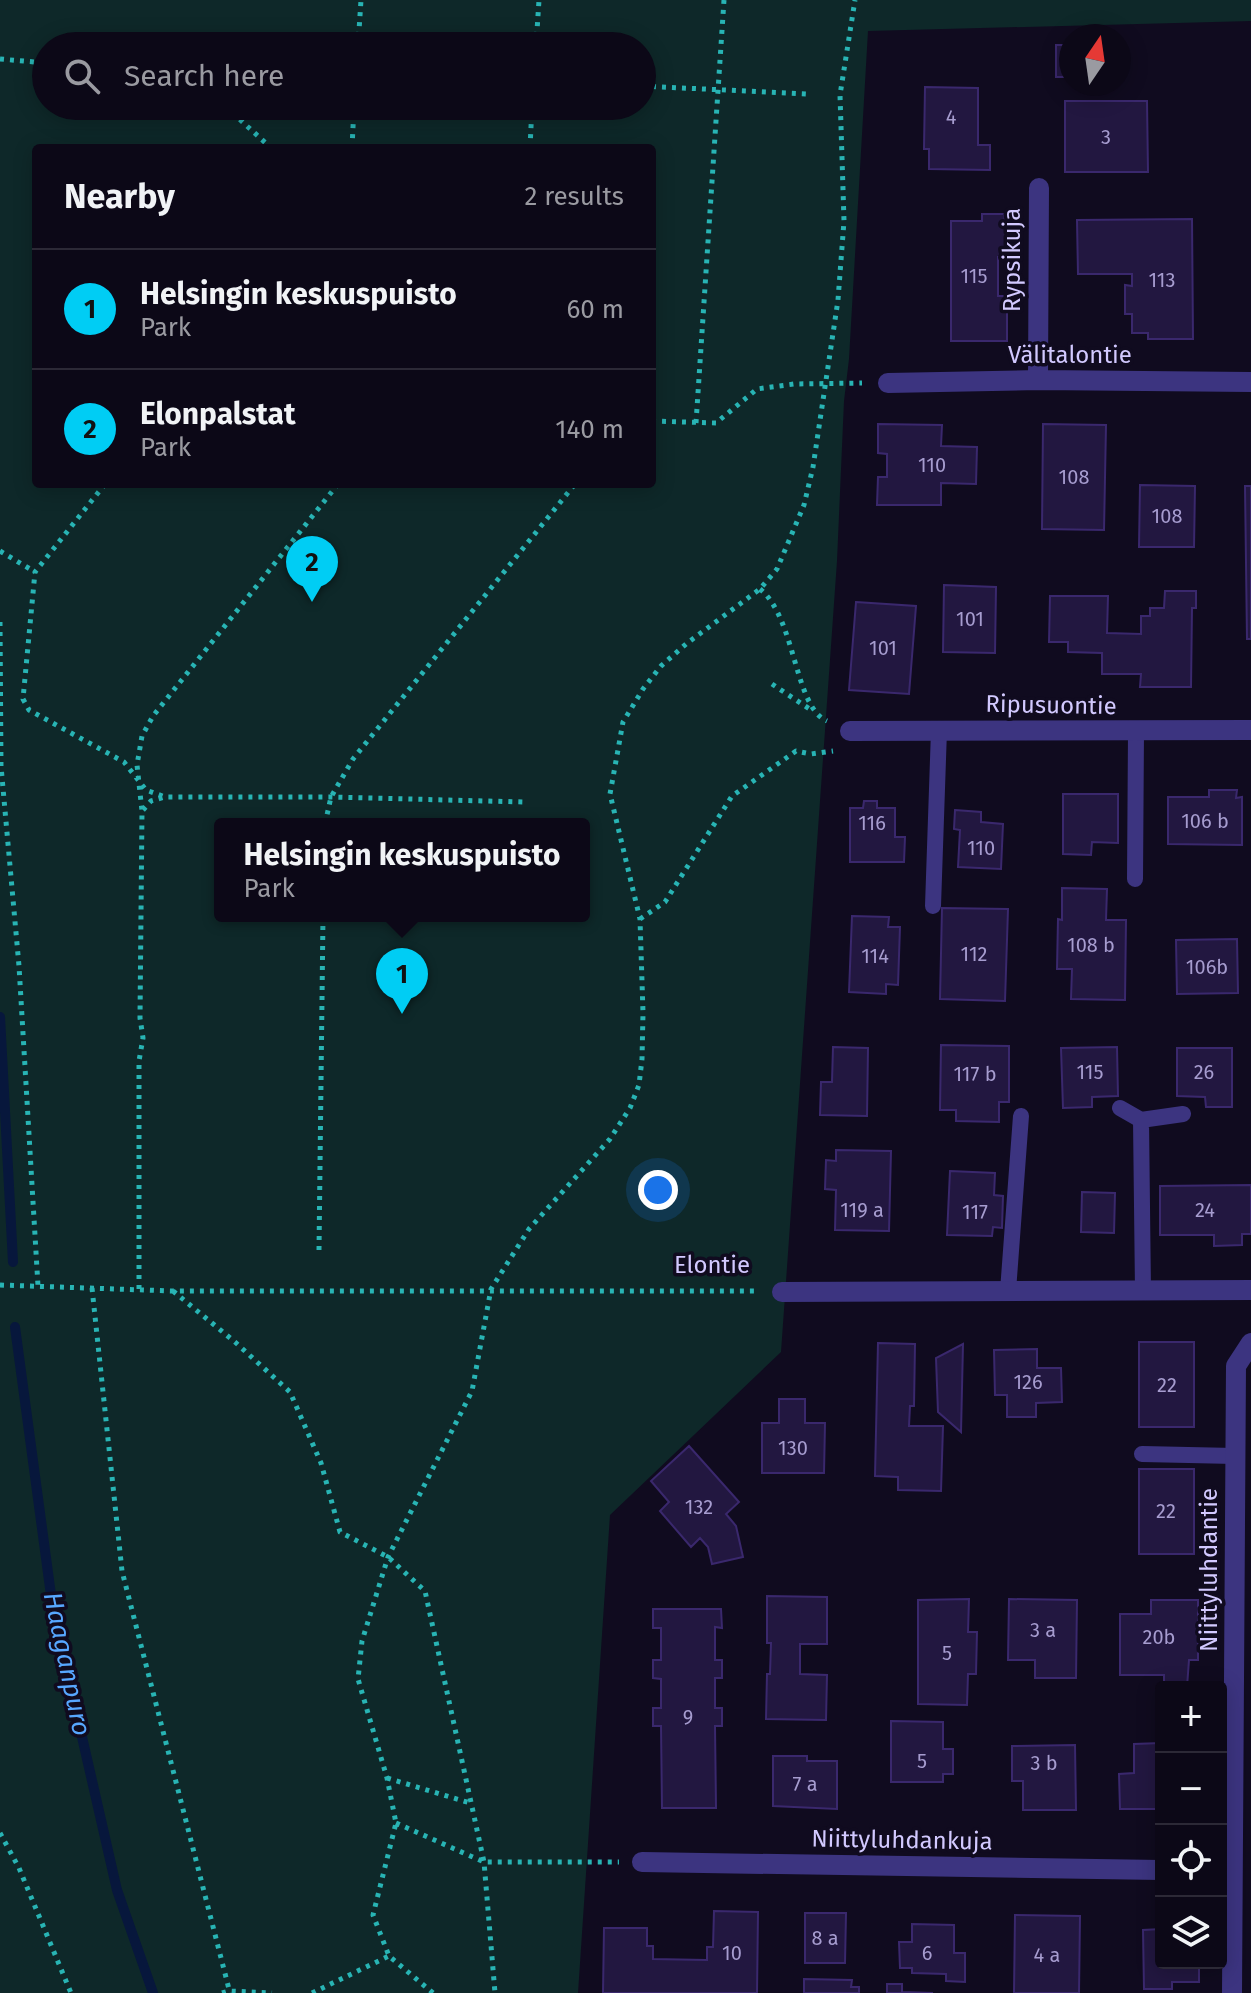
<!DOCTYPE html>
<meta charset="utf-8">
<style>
:root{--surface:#0c0817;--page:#1a1624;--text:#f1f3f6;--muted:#9a9aa1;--line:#2c2936;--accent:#00cdf4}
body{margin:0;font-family:"Fira Sans",sans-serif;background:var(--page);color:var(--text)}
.controls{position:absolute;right:24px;bottom:24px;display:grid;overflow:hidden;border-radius:8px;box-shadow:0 4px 20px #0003}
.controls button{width:72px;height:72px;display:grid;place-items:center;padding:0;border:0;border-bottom:2px solid var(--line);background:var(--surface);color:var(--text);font:40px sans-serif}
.compass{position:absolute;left:1059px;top:24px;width:72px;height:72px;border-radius:50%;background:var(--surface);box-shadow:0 4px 20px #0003;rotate:13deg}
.you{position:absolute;left:658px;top:1190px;width:28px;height:28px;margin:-20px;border:6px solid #fff;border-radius:50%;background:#1a73e8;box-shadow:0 0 0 12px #1a73e833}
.badge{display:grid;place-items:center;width:52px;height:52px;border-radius:50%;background:var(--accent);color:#111;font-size:26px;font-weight:700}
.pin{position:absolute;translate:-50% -66px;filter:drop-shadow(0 2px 4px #0008)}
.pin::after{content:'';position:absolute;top:42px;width:28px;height:24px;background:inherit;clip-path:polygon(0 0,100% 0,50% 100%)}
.popup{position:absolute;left:214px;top:818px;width:376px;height:104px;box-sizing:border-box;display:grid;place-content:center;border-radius:8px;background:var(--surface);filter:drop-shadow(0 2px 6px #0005);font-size:26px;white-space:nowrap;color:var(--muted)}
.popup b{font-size:30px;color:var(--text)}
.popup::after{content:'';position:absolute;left:50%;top:100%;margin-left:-16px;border:16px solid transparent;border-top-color:var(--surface)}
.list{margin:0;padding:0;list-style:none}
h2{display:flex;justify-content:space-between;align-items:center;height:104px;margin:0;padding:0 32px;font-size:34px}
h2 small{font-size:26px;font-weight:400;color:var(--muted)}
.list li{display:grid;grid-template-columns:52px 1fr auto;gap:24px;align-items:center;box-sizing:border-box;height:120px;padding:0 32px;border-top:2px solid var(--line)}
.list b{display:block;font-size:30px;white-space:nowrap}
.list p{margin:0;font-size:26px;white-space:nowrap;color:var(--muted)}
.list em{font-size:26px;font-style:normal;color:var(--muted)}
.icon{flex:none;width:44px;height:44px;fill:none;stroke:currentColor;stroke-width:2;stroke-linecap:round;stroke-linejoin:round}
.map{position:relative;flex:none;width:1251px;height:1993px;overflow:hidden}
.search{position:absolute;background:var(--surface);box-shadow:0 4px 20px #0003;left:32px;top:32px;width:624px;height:88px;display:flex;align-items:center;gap:20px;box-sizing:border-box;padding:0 28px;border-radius:44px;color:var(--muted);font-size:30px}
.panel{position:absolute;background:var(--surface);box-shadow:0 4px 20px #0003;left:32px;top:144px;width:624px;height:344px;border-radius:8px}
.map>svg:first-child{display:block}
.green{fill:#0e2829;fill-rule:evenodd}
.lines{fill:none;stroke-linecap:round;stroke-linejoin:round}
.stream{stroke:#07173c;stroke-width:10}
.building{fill:#221740;stroke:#3a286d;stroke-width:2}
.path{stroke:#28b4b4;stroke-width:5;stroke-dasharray:4 6;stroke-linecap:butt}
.lane{stroke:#3c3480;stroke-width:16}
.street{stroke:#3c3480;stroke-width:20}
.labels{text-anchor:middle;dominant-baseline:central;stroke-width:7;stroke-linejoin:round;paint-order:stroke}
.number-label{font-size:20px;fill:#a69ccf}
.street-label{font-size:24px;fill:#d2c9ff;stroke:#100b1f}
.water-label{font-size:26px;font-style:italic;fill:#57a7ff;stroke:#100b1f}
</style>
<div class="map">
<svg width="1251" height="1993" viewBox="0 0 1251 1993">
<rect width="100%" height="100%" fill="#100b1f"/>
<!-- green -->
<path class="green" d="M0 0H1251V21L868 31 849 359 844 401 837 561 781 1352 610 1515 578 1993H0ZM46 46H642V106H46ZM36 148H652V484H36ZM220 824H584V916H220Z"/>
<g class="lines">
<!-- stream -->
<path class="stream" d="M0 1017 13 1262
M15 1327 53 1610 117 1890 153 1993"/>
</g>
<!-- building -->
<path class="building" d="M1056 45H1071V77H1056Z
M925 87 978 88V145H990V170L929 169V149H924Z
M1065 101H1147L1148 172H1065Z
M982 214H1004L1005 221H1008V257H998V296H1007V341H951V221H982Z
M1192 219 1193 339H1148V333H1132V314H1125V285L1132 286V274H1078L1077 220Z
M878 424 942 425 941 446 977 447 976 484 941 483V505H877L878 477H887V454L878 453Z
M1043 424 1106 425 1104 530 1042 529Z
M1140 485 1195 486 1194 547H1139Z
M1245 486H1251V639H1247Z
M944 585 996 587 995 653 943 652Z
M1165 591H1196V608H1192L1191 687H1140L1141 674H1102V653L1068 652V642H1049L1050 596H1108L1107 633 1141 634V616H1150V608H1164Z
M856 602 916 606 909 694 849 690Z
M1209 790H1237L1236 798 1242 797V845L1168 844V797H1209Z
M1063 794H1118V843L1092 842 1091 855 1063 854Z
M864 801H877V808H895V837H905L904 862H850V808H863Z
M955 810 981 812V822L1003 824 1001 869 958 867 960 830 954 829Z
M1062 888 1107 889 1106 920H1126L1125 1000 1071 999 1072 969H1057L1058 919 1062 920Z
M942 908 1008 909 1005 1001 940 999Z
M852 916 889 917 888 927H900L898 985 886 984V994L849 992Z
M1237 939 1238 993 1177 994 1176 940Z
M941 1045 1009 1046V1102H999V1122L956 1121V1110H940Z
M833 1047 868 1048 867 1116 820 1115 821 1082H832Z
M1117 1047 1118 1096 1092 1097V1107L1063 1108 1061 1048Z
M1177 1048H1232V1107H1206L1205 1097 1177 1096Z
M836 1150 891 1151 889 1231 835 1230 836 1190 825 1189 826 1160 836 1161Z
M950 1171 995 1173 994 1195 1003 1196 1002 1228 993 1227 992 1236 947 1235Z
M1251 1185V1234H1242V1245L1214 1246V1235H1160V1186Z
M1082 1192 1115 1193 1114 1233 1081 1232Z
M1139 1342H1194V1427H1139Z
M878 1343 915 1344 914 1406H910L909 1426H943L941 1491 898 1490V1477L875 1476Z
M963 1344 961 1432 938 1412 936 1358Z
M1037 1349V1368H1061L1062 1402 1036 1403V1417H1007V1395H995L994 1350Z
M779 1399H805V1423H825L824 1473H762V1423H779Z
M689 1446 739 1502 726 1514 736 1526 743 1557 712 1564 708 1547 700 1538 691 1547 660 1511 669 1502 651 1481Z
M1139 1469H1194V1554H1139Z
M767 1596 827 1597V1644H800V1674L827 1675 826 1720 766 1719 767 1674H770L771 1643H767Z
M969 1599 968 1632H977L976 1674H968L967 1705 918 1704V1600Z
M1009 1599 1077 1600 1076 1678H1035V1660H1008Z
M1151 1600H1198V1660H1189L1187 1687H1164V1675H1120V1614H1151Z
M653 1609H721L722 1628 715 1627V1660H722V1678H715V1708H722V1726H715L716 1808H662L661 1726H653V1708H661V1679L653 1678V1660H661V1628H653Z
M891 1721 943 1722V1749H953V1774H943V1782H891Z
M1161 1729V1825H1157L1156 1809H1120L1119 1774 1134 1773V1744L1161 1743Z
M1075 1745 1076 1810H1023V1781H1012V1746Z
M773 1756H807V1761H837V1809L773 1806Z
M714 1911 758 1912 757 1993H603L604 1928H647V1946H653V1959L707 1960V1947H713Z
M805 1913H846L845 1963H805Z
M1015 1915 1080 1916 1079 1993H1014Z
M912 1924 954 1925V1953H965V1982L946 1981V1974L912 1973V1968H900L899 1942H912Z
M1161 1929V1963H1199V1982H1172V1989H1144L1143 1930Z
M804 1979 852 1980 851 1987H859V1993H804Z
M887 1984H902V1992L933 1993H887Z"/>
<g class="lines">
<!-- path -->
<path class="path" d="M358 46 361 0
M536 46 539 0
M0 59 46 63
M642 86 807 94
M225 106 271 148
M352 148 354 106
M530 148 532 106
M652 421 716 423 757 389 794 384 862 383
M696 423 724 0
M105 484 35 572 23 699 29 710 124 762 146 790 165 797
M0 551 35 572
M760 589C796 618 794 707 827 721
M0 622 1 766 19 966 38 1286
M772 684 811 710
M143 810 151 801 165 797H331L524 802
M325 824 331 797 353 759 575 484
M640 919 665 902 732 796 796 751 811 754 833 751
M319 1250 323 916
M0 1285 173 1291H757
M92 1288 122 1571 230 1993
M139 1289V1061L143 1038 140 1018 142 811 137 765 142 736 153 716 338 484
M173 1291 235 1342 290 1392 321 1463 340 1532 388 1557 425 1591 484 1862 495 1993
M387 1778 470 1803
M396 1823 484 1862H619
M0 1833 19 1868 71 1993
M222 1993 229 1991 272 1993
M312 1993 389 1956
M433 1993 389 1956 373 1915 396 1823 387 1778 358 1679 362 1641 388 1557 472 1391 491 1289 529 1229 610 1139 630 1108 639 1085 642 1059 643 1013 640 919 610 794 623 722 643 689 661 666 686 644 760 589 777 569 804 505 813 467 838 300 844 221 840 95 855 0"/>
<!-- lane -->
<path class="lane" d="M1135 879 1136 732
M933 906 939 730
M1120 1108 1141 1120 1183 1114
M1141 1120 1143 1292
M1008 1291 1021 1116
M1142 1454 1235 1456"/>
<!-- street -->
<path class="street" d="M1038 380 1039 188
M888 383 1038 380 1251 382
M850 731 1251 730
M782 1292 1251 1290
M642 1862 1161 1870
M1232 1993 1236 1366 1251 1343"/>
</g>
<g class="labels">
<!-- number labels -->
<g class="number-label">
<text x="951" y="117">4</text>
<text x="1106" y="137">3</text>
<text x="974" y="276">115</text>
<text x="1162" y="280">113</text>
<text x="932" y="465">110</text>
<text x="1074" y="477">108</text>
<text x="1167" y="516">108</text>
<text x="970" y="619">101</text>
<text x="883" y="648">101</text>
<text x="1205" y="821">106 b</text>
<text x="872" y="823">116</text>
<text x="981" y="848">110</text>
<text x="1091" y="945">108 b</text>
<text x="974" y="954">112</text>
<text x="875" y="956">114</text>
<text x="1207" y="967">106b</text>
<text x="1090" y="1072">115</text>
<text x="1204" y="1072">26</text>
<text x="975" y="1074">117 b</text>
<text x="862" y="1210">119 a</text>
<text x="1205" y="1210">24</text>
<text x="975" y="1212">117</text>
<text x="1028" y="1382">126</text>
<text x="1167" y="1385">22</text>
<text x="793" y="1448">130</text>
<text x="699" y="1507">132</text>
<text x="1166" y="1511">22</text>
<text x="1043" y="1630">3 a</text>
<text x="1159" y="1637">20b</text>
<text x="947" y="1653">5</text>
<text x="688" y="1717">9</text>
<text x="922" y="1761">5</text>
<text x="1044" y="1763">3 b</text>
<text x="805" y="1784">7 a</text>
<text x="825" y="1938">8 a</text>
<text x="732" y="1953">10</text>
<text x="927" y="1953">6</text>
<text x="1047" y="1955">4 a</text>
</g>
<!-- street labels -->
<g class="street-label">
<text transform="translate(1012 260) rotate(-90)">Rypsikuja</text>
<text x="1070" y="355">Välitalontie</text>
<text transform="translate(1051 705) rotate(1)">Ripusuontie</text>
<text x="712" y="1265">Elontie</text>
<text transform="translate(1209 1570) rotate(-90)">Niittyluhdantie</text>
<text transform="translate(902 1840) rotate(1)">Niittyluhdankuja</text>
</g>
<!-- water labels -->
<g class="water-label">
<text transform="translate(67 1664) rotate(78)">Haaganpuro</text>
</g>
</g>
</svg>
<div class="controls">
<button>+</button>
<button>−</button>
<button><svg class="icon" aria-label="locate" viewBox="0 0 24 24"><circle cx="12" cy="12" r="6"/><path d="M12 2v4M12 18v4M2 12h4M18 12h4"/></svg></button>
<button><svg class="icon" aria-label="layers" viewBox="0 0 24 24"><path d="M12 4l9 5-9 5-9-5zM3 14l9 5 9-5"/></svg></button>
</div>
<svg class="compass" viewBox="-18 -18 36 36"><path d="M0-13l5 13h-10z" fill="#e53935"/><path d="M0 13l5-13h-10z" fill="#9a9aa1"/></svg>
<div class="you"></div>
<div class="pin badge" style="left:402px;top:1014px">1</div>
<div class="popup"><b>Helsingin keskuspuisto</b>Park</div>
<div class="pin badge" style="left:312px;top:602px">2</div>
<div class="search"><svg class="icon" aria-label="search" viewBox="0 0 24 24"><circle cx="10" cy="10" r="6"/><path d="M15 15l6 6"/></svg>Search here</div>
<section class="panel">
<h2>Nearby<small>2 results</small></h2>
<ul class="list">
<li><span class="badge">1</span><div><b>Helsingin keskuspuisto</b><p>Park</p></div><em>60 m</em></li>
<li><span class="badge">2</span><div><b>Elonpalstat</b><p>Park</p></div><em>140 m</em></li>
</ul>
</section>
</div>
